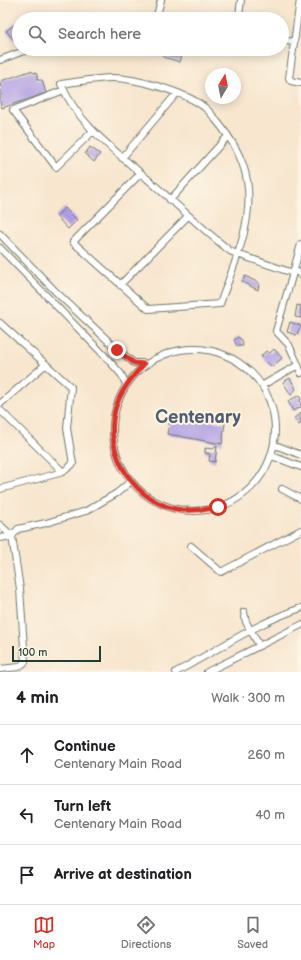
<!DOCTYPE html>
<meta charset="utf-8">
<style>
:root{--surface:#fff;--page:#f2f2f2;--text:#202124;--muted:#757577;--line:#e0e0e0;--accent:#d93025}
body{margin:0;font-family:"Balsamiq Sans",sans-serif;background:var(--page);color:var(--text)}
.compass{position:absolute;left:205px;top:68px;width:36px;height:36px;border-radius:50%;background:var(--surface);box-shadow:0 2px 10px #0003;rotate:10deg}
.scale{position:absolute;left:12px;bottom:10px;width:89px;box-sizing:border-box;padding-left:4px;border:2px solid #1f3d34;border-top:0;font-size:11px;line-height:14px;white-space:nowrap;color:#1f3d34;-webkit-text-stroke:3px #fcf5e5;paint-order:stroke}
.stop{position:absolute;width:12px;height:12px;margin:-9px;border:3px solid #d93025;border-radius:50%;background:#fff}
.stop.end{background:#d93025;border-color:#fff;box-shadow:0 1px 4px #0008}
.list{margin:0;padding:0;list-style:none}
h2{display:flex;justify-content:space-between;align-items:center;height:52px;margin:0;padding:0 16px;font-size:17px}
h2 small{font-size:13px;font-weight:400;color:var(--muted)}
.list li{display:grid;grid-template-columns:26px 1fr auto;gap:12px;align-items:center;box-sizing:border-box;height:60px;padding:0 16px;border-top:1px solid var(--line)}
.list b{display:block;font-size:15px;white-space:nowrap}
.list p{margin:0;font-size:13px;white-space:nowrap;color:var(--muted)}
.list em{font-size:13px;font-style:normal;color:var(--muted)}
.icon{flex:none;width:22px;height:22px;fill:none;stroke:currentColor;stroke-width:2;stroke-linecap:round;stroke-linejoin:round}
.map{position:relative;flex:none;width:301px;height:672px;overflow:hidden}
.search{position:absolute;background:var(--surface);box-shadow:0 2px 10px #0003;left:12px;right:12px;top:12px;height:44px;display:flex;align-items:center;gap:10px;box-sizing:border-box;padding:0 14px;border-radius:22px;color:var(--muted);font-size:15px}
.sheet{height:232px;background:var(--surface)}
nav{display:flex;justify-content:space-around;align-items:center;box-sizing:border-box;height:56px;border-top:1px solid var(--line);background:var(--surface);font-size:11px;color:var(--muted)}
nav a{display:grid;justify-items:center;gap:2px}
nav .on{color:var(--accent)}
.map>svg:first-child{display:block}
.building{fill:#ad9be5}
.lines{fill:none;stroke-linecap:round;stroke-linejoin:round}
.minor-casing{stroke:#6b786a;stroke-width:8}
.minor{stroke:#fff;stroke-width:6}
.route{stroke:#d93025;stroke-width:5}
.labels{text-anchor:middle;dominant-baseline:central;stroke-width:4;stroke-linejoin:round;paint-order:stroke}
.district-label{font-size:18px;font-weight:bold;fill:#515e72;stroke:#fcf5e5}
</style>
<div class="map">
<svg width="301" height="672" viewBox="0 0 301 672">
<rect width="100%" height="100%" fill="#fcf5e5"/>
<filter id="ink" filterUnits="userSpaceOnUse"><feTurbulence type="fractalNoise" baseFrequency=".025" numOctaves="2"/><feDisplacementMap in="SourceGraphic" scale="8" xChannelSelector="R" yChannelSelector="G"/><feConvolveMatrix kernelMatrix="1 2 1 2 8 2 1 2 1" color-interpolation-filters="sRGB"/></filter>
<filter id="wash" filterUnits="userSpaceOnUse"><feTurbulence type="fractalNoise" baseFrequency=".012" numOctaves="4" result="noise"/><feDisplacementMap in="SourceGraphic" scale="16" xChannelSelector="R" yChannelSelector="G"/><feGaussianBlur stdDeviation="0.9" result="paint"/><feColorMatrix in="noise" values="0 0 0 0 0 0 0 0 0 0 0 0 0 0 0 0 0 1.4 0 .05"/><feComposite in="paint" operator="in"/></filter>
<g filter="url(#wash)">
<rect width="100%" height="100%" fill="#f8e6cf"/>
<g id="blocks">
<!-- building -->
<path class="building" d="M19 21V40L16 42 6 31Z
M166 49H184L180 62 163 57Z
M30 71 37 74V80H42L46 93 2 108 0 102V95L2 93 0 92 1 81Z
M90 147 100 154 94 162 85 154Z
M65 208 77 220 68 229 56 216Z
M245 276 259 283 258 290 242 282Z
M297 305 301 306V318L295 317Z
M290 322 301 326 296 335 287 332Z
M238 337 242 340 243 346H237L234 340Z
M274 349 282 358 272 367 261 356 266 351 270 353Z
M290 378 296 389 291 395 283 382Z
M300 395 301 407 293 411 288 401Z
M301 413V423L299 425 294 418Z
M171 414 225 423 222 444 167 434Z
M217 446 215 462 209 461 210 454 205 453V448L213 449Z"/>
</g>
</g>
<g filter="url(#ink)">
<use href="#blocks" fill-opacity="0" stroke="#6b786a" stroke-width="1"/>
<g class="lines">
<defs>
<path id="minor" d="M300 0 289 78 291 81 301 83
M156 19 161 0
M240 19 239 16 241 0
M282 40 293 42
M0 60 29 49
M64 90 13 110 56 167 93 131
M122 158 177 93
M141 173 73 242 148 309 220 304C230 275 246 239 248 208 251 176 240 150 220 125 215 119 210 111 204 107 185 92 136 78 112 78 96 78 78 82 61 84 79 125 112 148 144 176 173 201 200 227 230 251L237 254 293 273 276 331 289 345 298 365 263 385
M170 200 228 136
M0 234 58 294 117 349 134 363H144
M0 248 103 354 121 374 126 384
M294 269 301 275
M293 273 301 244
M120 285 188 216
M0 323 71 387 67 428 73 464 63 472 0 489
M113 430a81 81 0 1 1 162 0a81 81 0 1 1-162 0Z
M298 365 301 373
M0 404 46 364
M0 410 63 472
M275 445 301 455
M272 456 301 467
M282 489 301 499
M0 525 12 536
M0 538 12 536
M191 546 221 572 301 530
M244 612 246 622 259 645
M0 669 19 667 25 662 20 589 12 536 18 529 46 523 86 511 117 493 131 481
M176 672C218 650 256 623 301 608
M207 672 301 625"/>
</defs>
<!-- minor casing -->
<use href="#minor" class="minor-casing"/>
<!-- minor -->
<use href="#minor" class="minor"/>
</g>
</g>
<g class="lines" filter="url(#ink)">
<!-- route -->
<path class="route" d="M117 350 134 363 144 364C132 377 120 391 115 410 103 454 136 505 182 510 195 511 206 510 218 507"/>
</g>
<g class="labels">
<!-- district labels -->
<g class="district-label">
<text x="198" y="417">Centenary</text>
</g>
</g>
</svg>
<svg class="compass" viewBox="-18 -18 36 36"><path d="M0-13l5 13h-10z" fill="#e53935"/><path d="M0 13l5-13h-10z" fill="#757577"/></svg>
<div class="scale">100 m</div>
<div class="stop" style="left:218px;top:507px"></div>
<div class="stop end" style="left:117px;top:350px"></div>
<div class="search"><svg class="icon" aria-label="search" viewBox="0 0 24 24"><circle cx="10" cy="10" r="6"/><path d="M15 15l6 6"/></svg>Search here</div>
</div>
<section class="sheet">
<h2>4 min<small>Walk · 300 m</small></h2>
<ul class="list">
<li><svg class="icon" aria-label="ahead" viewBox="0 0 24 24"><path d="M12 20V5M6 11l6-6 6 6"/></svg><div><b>Continue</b><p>Centenary Main Road</p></div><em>260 m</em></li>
<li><svg class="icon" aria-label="left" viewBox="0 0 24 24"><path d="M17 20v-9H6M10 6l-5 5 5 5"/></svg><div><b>Turn left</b><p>Centenary Main Road</p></div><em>40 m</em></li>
<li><svg class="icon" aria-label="arrive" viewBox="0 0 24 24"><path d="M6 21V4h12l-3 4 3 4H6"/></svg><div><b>Arrive at destination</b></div></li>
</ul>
</section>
<nav>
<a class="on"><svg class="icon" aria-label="map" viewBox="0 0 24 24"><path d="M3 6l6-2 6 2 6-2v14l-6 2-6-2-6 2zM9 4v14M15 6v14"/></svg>Map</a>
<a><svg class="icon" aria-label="directions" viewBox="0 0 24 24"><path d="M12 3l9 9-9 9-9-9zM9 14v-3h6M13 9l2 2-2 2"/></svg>Directions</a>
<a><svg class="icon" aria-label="saved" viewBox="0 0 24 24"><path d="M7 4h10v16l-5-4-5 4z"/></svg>Saved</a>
</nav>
